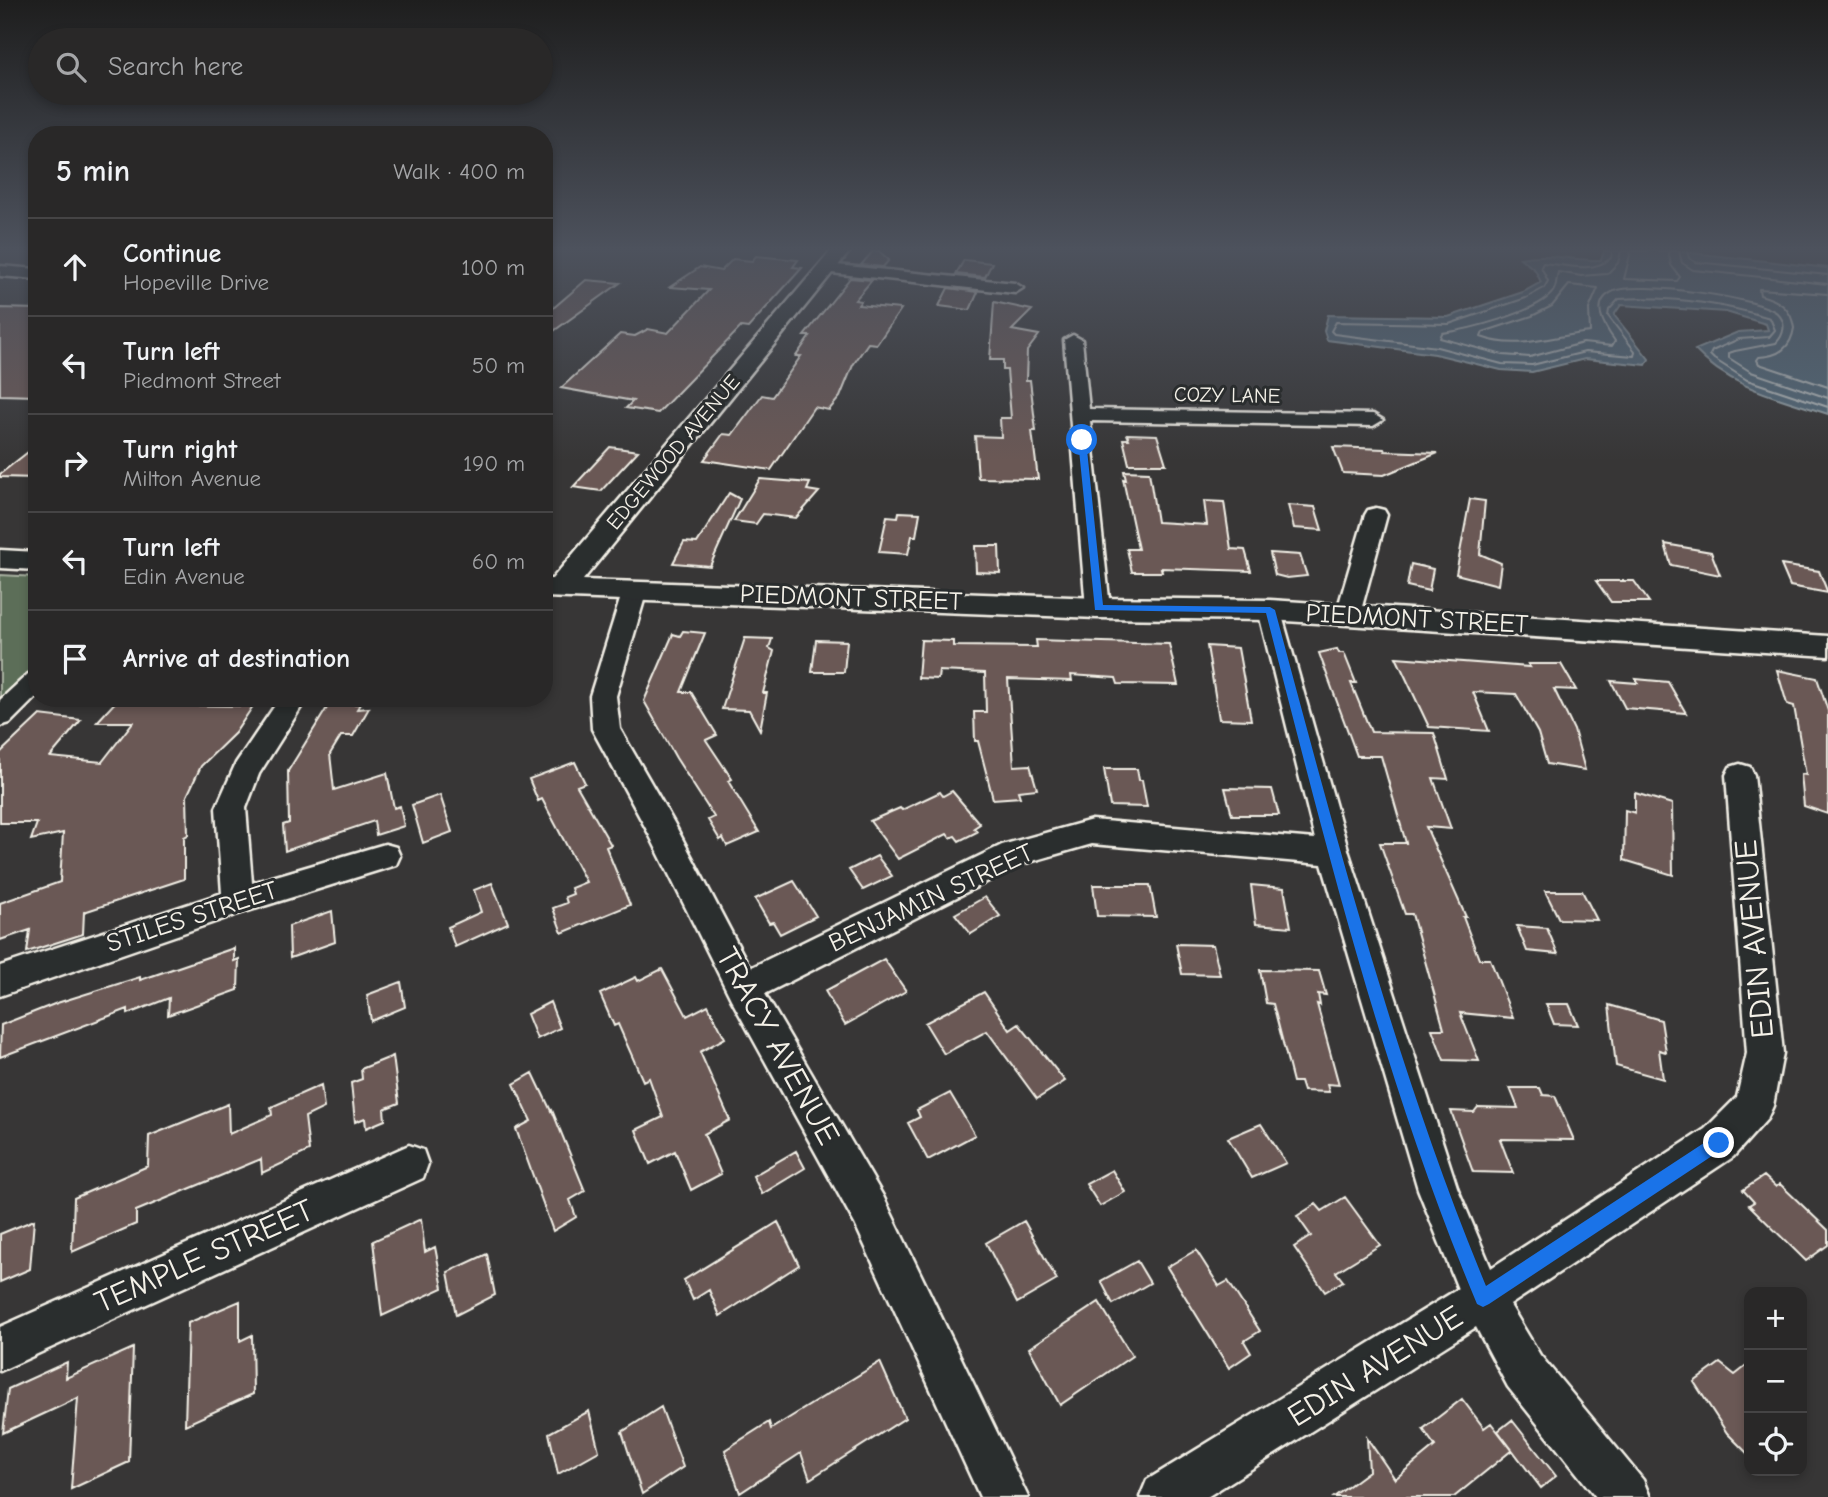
<!DOCTYPE html>
<meta charset="utf-8">
<style>
:root{--surface:#292828;--page:#313030;--text:#f1f3f6;--muted:#a5a6a8;--line:#454445}
body{margin:0;font-family:"Comic Neue",sans-serif;background:var(--page);color:var(--text)}
.controls{position:absolute;right:21px;bottom:21px;display:grid;overflow:hidden;border-radius:14px;box-shadow:0 4px 10px #0003}
.controls button{width:63px;height:63px;display:grid;place-items:center;padding:0;border:0;border-bottom:2px solid var(--line);background:var(--surface);color:var(--text);font:35px sans-serif}
.stop{position:absolute;width:21px;height:21px;margin:-16px;border:5px solid #1a73e8;border-radius:50%;background:#fff}
.stop.end{background:#1a73e8;border-color:#fff;box-shadow:0 2px 7px #0008}
.list{margin:0;padding:0;list-style:none}
h2{display:flex;justify-content:space-between;align-items:center;height:91px;margin:0;padding:0 28px;font-size:30px}
h2 small{font-size:23px;font-weight:400;color:var(--muted)}
.list li{display:grid;grid-template-columns:46px 1fr auto;gap:21px;align-items:center;box-sizing:border-box;height:98px;padding:0 28px;border-top:2px solid var(--line)}
.list b{display:block;font-size:26px;white-space:nowrap}
.list p{margin:0;font-size:23px;white-space:nowrap;color:var(--muted)}
.list em{font-size:23px;font-style:normal;color:var(--muted)}
.icon{flex:none;width:38px;height:38px;fill:none;stroke:currentColor;stroke-width:2;stroke-linecap:round;stroke-linejoin:round}
.map{position:relative;flex:none;width:1828px;height:1497px;overflow:hidden}
.search{position:absolute;background:var(--surface);box-shadow:0 4px 10px #0003;left:28px;top:28px;width:525px;height:77px;display:flex;align-items:center;gap:18px;box-sizing:border-box;padding:0 24px;border-radius:38px;color:var(--muted);font-size:26px}
.panel{position:absolute;background:var(--surface);box-shadow:0 4px 10px #0003;left:28px;top:126px;width:525px;height:581px;border-radius:28px}
.map>svg:first-child{display:block}
.green{fill:#5b6e58;stroke:#a8b0a0;stroke-width:2}
.water{fill:#536877;stroke:#939fa4;stroke-width:2}
.lines{fill:none;stroke-linecap:round;stroke-linejoin:round}
.shore{stroke:#b4babb;stroke-width:2}
.building{fill:#6a5855;stroke:#f4f1e8;stroke-width:2}
.minor-casing{stroke:#f4f1e8;stroke-width:5}
.tertiary-casing{stroke:#f4f1e8;stroke-width:5}
.minor{fill:#2a2d2e;fill-rule:evenodd}
.tertiary{fill:#2a2d2e;fill-rule:evenodd}
.route{fill:#1a73e8}
.labels{text-anchor:middle;dominant-baseline:central;stroke-width:6;stroke-linejoin:round;paint-order:stroke}
.far-street-label{font-size:21px;fill:#f4f1e8;stroke:#2a2d2e}
.street-label{font-size:26px;fill:#f4f1e8;stroke:#2a2d2e}
.near-street-label{font-size:32px;fill:#f4f1e8;stroke:#2a2d2e}
</style>
<div class="map">
<svg width="1828" height="1497" viewBox="0 0 1828 1497">
<rect width="100%" height="100%" fill="#373636"/>
<filter id="ink" filterUnits="userSpaceOnUse"><feTurbulence type="fractalNoise" baseFrequency=".0143" numOctaves="2"/><feDisplacementMap in="SourceGraphic" scale="14" xChannelSelector="R" yChannelSelector="G"/><feConvolveMatrix kernelMatrix="1 2 1 2 8 2 1 2 1" color-interpolation-filters="sRGB"/></filter>
<g filter="url(#ink)">
<!-- green -->
<path class="green" d="M0 575 37 577V667L0 703Z"/>
<!-- water -->
<path class="water" d="M1604 251H1674L1828 268V414C1780 398 1730 388 1695 350L1738 332 1768 330 1766 324 1726 312 1621 305 1614 315 1649 359 1646 365 1585 359 1532 372 1501 370 1435 354 1327 340 1324 331 1328 315 1448 317 1523 292 1541 282 1535 270 1520 258C1548 252 1573 261 1601 260Z"/>
<g class="lines">
<!-- shore -->
<path class="shore" d="M1612 251 1611 258C1593 274 1565 265 1543 263L1541 267 1548 281 1544 288 1526 298 1449 324 1336 322 1331 331 1334 334 1437 347 1502 364 1532 365 1585 352 1634 356 1635 351 1608 316 1609 310 1619 299C1671 296 1720 303 1770 318L1775 330 1769 337 1739 339 1712 351 1710 355 1714 359 1747 380 1828 407
M1621 251 1618 263 1607 274 1581 276 1558 272C1556 279 1557 288 1552 293 1535 313 1467 330 1442 333L1440 338 1503 355 1530 357 1583 343 1612 346 1615 341C1604 326 1589 302 1614 291 1636 281 1761 297 1778 314 1787 323 1784 335 1776 343L1735 351 1729 353V358L1751 372 1828 398
M1631 251 1624 279 1677 281 1680 277 1671 265 1668 251
M1679 251 1682 263 1693 270 1828 284
M1687 251 1689 258 1695 262 1828 275
M1569 285 1598 288 1589 309 1590 332C1551 336 1519 351 1481 337L1483 332 1532 316 1552 306Z
M1828 294 1759 289 1760 295C1778 300 1791 307 1794 328 1791 348 1779 356 1759 357L1757 360 1759 364 1828 387"/>
</g>
<!-- building -->
<path class="building" d="M873 251H879L889 260 883 267 861 265Z
M756 256 798 260 793 267 802 268 748 328 741 327 658 413 626 408 633 401 561 388 620 334 635 336 648 329 668 333 709 290 670 287 700 267 721 271 733 259 752 261Z
M964 260 992 263 985 277 956 274Z
M850 278 872 280 855 300 861 301 858 305 901 309 877 344 868 343 853 365 840 397 829 410 814 407 771 470 704 460 723 434 732 435 762 395 772 397 801 356H796L810 336H804Z
M586 280 620 283 544 338V316Z
M948 288 978 292 970 310 939 306Z
M994 302 1032 310 1012 330 1039 335 1027 351 1026 380H1030L1036 431H1032L1038 479 978 478 975 436 1001 437 1000 418H1011L1007 370H1003V360H990Z
M0 308 37 309V396L0 395Z
M1127 434 1157 435 1166 464H1129L1123 439H1129Z
M37 445V478L0 477V474Z
M610 447 638 451 601 491 573 487Z
M1333 447 1384 449 1385 451 1438 453 1384 475 1343 473Z
M1124 471 1149 472 1157 522 1207 525 1204 501 1224 502 1231 549 1245 550 1251 571 1161 568 1162 572H1132L1127 549H1138L1123 479 1126 480Z
M760 479 810 483 807 490 819 492 796 518 763 514 756 524 734 521Z
M729 493 740 499 710 566 673 563 684 542 697 543Z
M1470 499 1485 501 1480 554 1501 563 1498 585 1456 574Z
M1288 505 1315 507 1322 530 1294 528Z
M899 512 920 513 916 536H912L908 554 879 552 887 516 898 517Z
M1665 544 1711 552 1720 575 1671 565Z
M975 546H999L1000 573 976 572Z
M1270 553 1300 555 1307 576 1287 578 1275 575Z
M1411 564 1433 569 1429 591 1407 586Z
M1781 565 1819 571 1828 593 1790 586Z
M1596 581H1634L1649 602H1611Z
M683 631 705 633 681 692H691L717 735 706 740 732 779 728 781 759 832 727 846 723 838 720 840 708 820 714 817 676 758 644 701 673 634 680 636Z
M745 638 772 639 769 648 774 651 763 693H767L760 730 749 710 722 709Z
M816 640 847 641 844 672H812Z
M921 640 953 641V646L1037 647 1036 640 1169 644 1178 685 1118 684 1116 678 1071 675 1072 681 1008 679 1014 766 1030 765 1037 789 1018 791 1020 797 993 799 978 741H975L974 712H986L985 673 939 671 938 679 918 678Z
M1207 646 1238 648 1251 720 1219 719Z
M1337 649 1339 653H1344L1356 683H1351L1371 732 1434 733 1448 779 1433 778 1451 829 1426 827 1466 917H1463L1479 959H1490L1513 1018 1460 1013 1479 1061 1444 1060 1432 1029H1444L1412 914H1405L1380 843H1406L1381 756H1357L1319 653Z
M1396 657 1530 667 1528 664H1561L1576 690 1554 689 1574 730 1585 770 1547 764 1538 733 1516 694 1473 692 1489 731 1429 727Z
M1777 670 1817 678 1828 711V814L1804 806 1801 774 1806 775 1794 706 1787 704Z
M1636 679 1668 682 1686 713 1625 708 1611 681 1638 683Z
M119 698H182L176 705 253 706 235 733 201 766 187 796 188 835 184 837V879L84 912 83 934 27 952 30 930 0 940V903L60 882 63 833 31 840 37 823H0V753L40 715 81 720 50 757 102 762 133 722H97Z
M330 703 360 704 357 709 369 708 353 736H341L330 754 334 790 387 773 394 808 400 806 404 826 376 835 374 821 285 851 283 825 289 823 288 771Z
M575 762 585 783 577 786 611 845 606 847 630 905 562 933 553 908 567 903 565 897 573 894 571 888 586 882 542 799 538 801 529 779Z
M1104 769H1137L1139 780H1142L1147 807 1110 806Z
M1225 788 1272 789 1279 815H1232Z
M952 791 980 824 974 828 977 832 959 841 955 836 950 838 947 834 898 859 870 821 900 808 902 810 940 792 943 796Z
M1635 793 1672 804 1673 875 1624 860 1625 810 1635 813Z
M440 795 452 832 423 843 412 805Z
M877 856 892 876 863 890 849 870Z
M794 881 816 916 780 934 773 922 769 923 755 899Z
M492 883 508 923 455 947 448 927 481 912 474 890Z
M1093 885H1150L1156 917 1097 916Z
M1251 885 1284 888 1291 927 1256 924Z
M1545 891H1582L1597 920 1559 919Z
M985 897 1000 916 971 934 955 914Z
M332 911 335 942 290 958 289 926Z
M1517 926 1547 928 1558 954 1527 951Z
M1176 944 1213 945 1220 975 1182 974Z
M234 948V961L239 959 238 990 168 1015 169 998 128 1014V1009L0 1057 1 1025 57 1003 140 977V980Z
M884 959 906 991 845 1025 825 991Z
M662 969 687 1016 708 1005 725 1038 700 1052 730 1120 704 1134 721 1174 691 1190 675 1151 650 1164 636 1130 663 1117 649 1078 643 1081 618 1024 614 1026 600 994 636 977 638 981Z
M1260 970 1319 971 1326 995 1318 994 1320 1005 1317 1004 1339 1085 1327 1084 1329 1092 1303 1091 1300 1082H1293L1273 1004 1266 1003Z
M401 982 405 1007 371 1021 367 995Z
M984 992 1010 1030 1019 1024 1065 1081 1037 1099 987 1031 944 1054 925 1023Z
M550 1002 560 1028 537 1039 527 1014Z
M1546 1004H1569L1578 1025 1554 1024Z
M1609 1005 1661 1020 1666 1052 1659 1050 1663 1079 1616 1066Z
M393 1056 399 1103 384 1109 385 1120 366 1128 365 1118 355 1122 351 1083 362 1079 361 1069Z
M533 1073 551 1111 552 1110 585 1191 570 1200 576 1217 553 1231 516 1129 531 1121 514 1084Z
M321 1085 324 1108 305 1117 309 1151 262 1173 261 1159 136 1211V1224L72 1252 74 1198 148 1166 149 1136 228 1104 229 1134 272 1115 271 1107Z
M1510 1088H1540L1543 1095 1555 1096 1574 1140 1500 1139 1513 1173 1473 1172 1451 1111 1474 1112 1478 1107 1518 1108Z
M950 1093 975 1135 928 1160 908 1123 920 1117 917 1110Z
M1261 1124 1286 1163 1252 1178 1228 1138Z
M796 1151 805 1168 762 1194 753 1176Z
M1112 1170 1125 1192 1100 1206 1086 1184Z
M1764 1176 1776 1187 1780 1184 1828 1230V1245L1806 1261 1749 1205 1754 1202 1743 1190Z
M1345 1197 1380 1245 1336 1272 1343 1281 1325 1292 1294 1247 1311 1236 1297 1216 1316 1204 1322 1211Z
M421 1219 425 1252 435 1247 443 1288 382 1316 373 1241Z
M34 1220 30 1269 0 1282V1234Z
M1024 1221 1057 1280 1017 1303 986 1243Z
M778 1222 799 1265 720 1316 709 1290 693 1300 684 1280Z
M1196 1250 1219 1286 1228 1281 1260 1331 1244 1341 1251 1353 1229 1368 1167 1267Z
M487 1254 495 1295 456 1315 448 1272Z
M1137 1261 1150 1283 1113 1304 1101 1281Z
M240 1301V1341L252 1335 253 1394 185 1425 188 1323Z
M1099 1302 1132 1356 1060 1405 1029 1348Z
M133 1348 129 1462 71 1489 78 1398 3 1433 8 1389 67 1362 66 1378Z
M880 1362 905 1418 810 1479 801 1453 740 1493 725 1450 769 1422 771 1429Z
M1720 1363 1735 1375 1749 1364V1455L1727 1433 1694 1382Z
M1462 1399 1484 1428 1491 1423 1512 1450 1454 1497H1334L1369 1471 1367 1438 1395 1479 1435 1446 1423 1429Z
M661 1407 683 1467 642 1494 622 1432Z
M589 1411 599 1451 558 1474 549 1433Z
M1512 1420 1556 1476 1541 1488 1498 1431Z"/>
<g class="lines">
<defs>
<path id="minor" d="M827 264 1015 283 1023 288 1015 293 822 272 819 269 822 266Z
M0 266 37 269V279L0 276Z
M1073 335 1082 340 1089 409 1373 414 1383 420 1373 426 1090 421 1110 608 1107 613 1098 616 1089 613 1086 608 1064 340Z
M1376 508 1384 510 1387 515 1360 614 1357 620 1348 622 1339 620 1336 614 1365 515 1368 510Z
M635 583 643 585 647 590 616 696 620 729 674 823 750 968 1002 845 1092 820 1315 839 1258 610 1261 605 1270 602 1279 605 1349 853 1457 1187 1491 1268 1705 1129 1737 1097 1747 1053 1726 775 1730 767 1740 764 1750 767 1754 775 1783 1053 1773 1106 1767 1119 1733 1157 1510 1305 1540 1355 1643 1480 1650 1497H1596L1508 1387 1476 1327 1207 1497H1140L1147 1480 1458 1289 1418 1189 1322 864 1092 844 1022 864 765 994 883 1196 1028 1497H980L855 1224 731 999 649 834 592 729 590 696 623 590 627 585Z
M37 671V696L10 723 0 726V700L28 674Z
M280 698H307L259 774 246 808 252 883 385 844 396 847 400 856 396 865 238 914 0 996V966L222 893 216 808 236 763Z
M409 1145 423 1150 428 1164 423 1178 0 1371V1327Z"/>
<path id="tertiary" d="M831 251H850L583 580 1098 598 1270 600 1828 636V656L1270 620 1098 618 544 597V579H552Z
M0 550 37 552V570L0 568Z"/>
</defs>
<!-- minor casing -->
<use href="#minor" class="minor-casing"/>
<!-- tertiary casing -->
<use href="#tertiary" class="tertiary-casing"/>
<!-- minor -->
<use href="#minor" class="minor"/>
<!-- tertiary -->
<use href="#tertiary" class="tertiary"/>
</g>
</g>
<!-- sky -->
<linearGradient id="sky" x2="0" y2="1"><stop stop-color="#1e1e1e"/><stop offset="0.54" stop-color="#4d525d"/><stop offset="1" stop-color="#4d525d" stop-opacity="0"/></linearGradient>
<rect width="1828" height="461" fill="url(#sky)"/>
<!-- route -->
<path class="route" d="M1082 438 1086 440 1103 605 1270 607 1275 610C1336 837 1396 1069 1486 1286L1713 1137 1719 1135 1724 1137 1726 1143 1724 1148 1489 1304 1483 1307 1477 1304C1384 1082 1326 846 1266 613L1095 610 1078 440Z"/>
<g class="labels">
<!-- far-street labels -->
<g class="far-street-label">
<text transform="translate(1227 395) rotate(1)">COZY LANE</text>
<text transform="translate(673 452) rotate(-50)">EDGEWOOD AVENUE</text>
</g>
<!-- street labels -->
<g class="street-label">
<text transform="translate(851 598) rotate(2)">PIEDMONT STREET</text>
<text transform="translate(1417 619) rotate(3)">PIEDMONT STREET</text>
<text transform="translate(931 898) rotate(-25)">BENJAMIN STREET</text>
<text transform="translate(192 917) rotate(-18)">STILES STREET</text>
</g>
<!-- near-street labels -->
<g class="near-street-label">
<text transform="translate(1754 939) rotate(-95)">EDIN AVENUE</text>
<text transform="translate(778 1046) rotate(61)">TRACY AVENUE</text>
<text transform="translate(204 1256) rotate(-24)">TEMPLE STREET</text>
<text transform="translate(1375 1366) rotate(-32)">EDIN AVENUE</text>
</g>
</g>
</svg>
<div class="controls">
<button>+</button>
<button>−</button>
<button><svg class="icon" aria-label="locate" viewBox="0 0 24 24"><circle cx="12" cy="12" r="6"/><path d="M12 2v4M12 18v4M2 12h4M18 12h4"/></svg></button>
</div>
<div class="stop" style="left:1082px;top:440px"></div>
<div class="stop end" style="left:1719px;top:1143px"></div>
<div class="search"><svg class="icon" aria-label="search" viewBox="0 0 24 24"><circle cx="10" cy="10" r="6"/><path d="M15 15l6 6"/></svg>Search here</div>
<section class="panel">
<h2>5 min<small>Walk · 400 m</small></h2>
<ul class="list">
<li><svg class="icon" aria-label="ahead" viewBox="0 0 24 24"><path d="M12 20V5M6 11l6-6 6 6"/></svg><div><b>Continue</b><p>Hopeville Drive</p></div><em>100 m</em></li>
<li><svg class="icon" aria-label="left" viewBox="0 0 24 24"><path d="M17 20v-9H6M10 6l-5 5 5 5"/></svg><div><b>Turn left</b><p>Piedmont Street</p></div><em>50 m</em></li>
<li><svg class="icon" aria-label="right" viewBox="0 0 24 24"><path d="M7 20v-9h11M14 6l5 5-5 5"/></svg><div><b>Turn right</b><p>Milton Avenue</p></div><em>190 m</em></li>
<li><svg class="icon" aria-label="left" viewBox="0 0 24 24"><path d="M17 20v-9H6M10 6l-5 5 5 5"/></svg><div><b>Turn left</b><p>Edin Avenue</p></div><em>60 m</em></li>
<li><svg class="icon" aria-label="arrive" viewBox="0 0 24 24"><path d="M6 21V4h12l-3 4 3 4H6"/></svg><div><b>Arrive at destination</b></div></li>
</ul>
</section>
</div>
